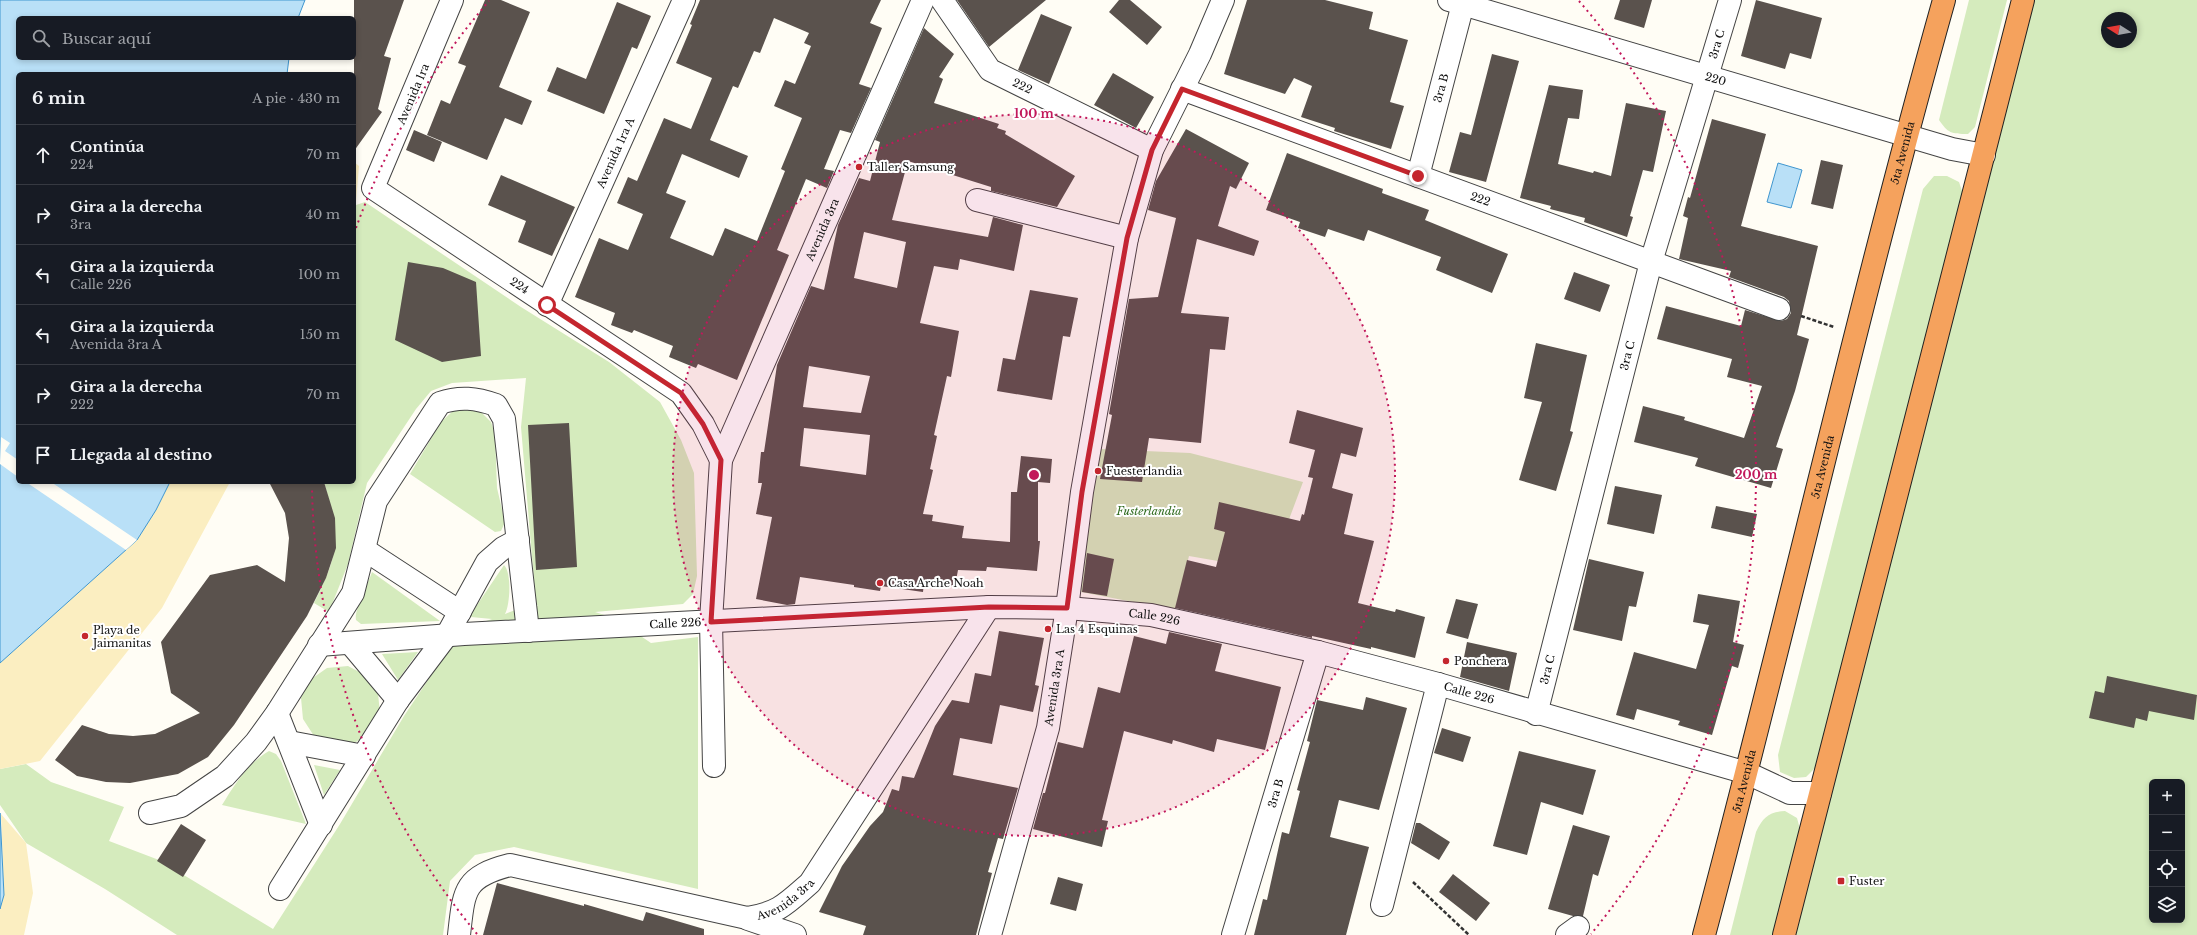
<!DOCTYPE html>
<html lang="es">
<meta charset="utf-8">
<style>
:root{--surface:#171b24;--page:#20242c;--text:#f1f3f6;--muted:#9ea1a6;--line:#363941}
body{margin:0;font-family:"Libre Baskerville",serif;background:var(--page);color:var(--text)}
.controls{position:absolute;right:12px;bottom:12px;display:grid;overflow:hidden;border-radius:6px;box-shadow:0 2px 6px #0003}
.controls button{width:36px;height:36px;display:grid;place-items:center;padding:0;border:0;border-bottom:1px solid var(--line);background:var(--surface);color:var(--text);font:20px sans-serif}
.compass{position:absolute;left:2101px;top:12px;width:36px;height:36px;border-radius:50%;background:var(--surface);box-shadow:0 2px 6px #0003;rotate:281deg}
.stop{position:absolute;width:12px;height:12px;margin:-9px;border:3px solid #c4262e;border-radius:50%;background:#fff}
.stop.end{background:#c4262e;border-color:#fff;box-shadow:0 1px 4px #0008}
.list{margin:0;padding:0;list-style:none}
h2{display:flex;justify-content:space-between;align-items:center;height:52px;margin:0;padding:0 16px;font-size:17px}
h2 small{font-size:13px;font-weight:400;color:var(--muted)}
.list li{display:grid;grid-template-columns:26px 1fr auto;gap:12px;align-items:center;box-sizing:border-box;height:60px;padding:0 16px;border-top:1px solid var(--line)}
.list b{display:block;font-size:15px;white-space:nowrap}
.list p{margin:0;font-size:13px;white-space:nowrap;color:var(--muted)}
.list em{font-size:13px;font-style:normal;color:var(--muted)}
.icon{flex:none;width:22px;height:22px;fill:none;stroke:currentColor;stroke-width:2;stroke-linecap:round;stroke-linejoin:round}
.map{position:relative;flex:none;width:2197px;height:935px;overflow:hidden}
.search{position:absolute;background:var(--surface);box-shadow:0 2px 6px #0003;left:16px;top:16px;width:340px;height:44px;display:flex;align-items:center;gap:10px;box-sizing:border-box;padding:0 14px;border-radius:6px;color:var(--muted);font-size:15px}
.panel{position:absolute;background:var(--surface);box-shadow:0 2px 6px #0003;left:16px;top:72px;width:340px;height:412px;border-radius:6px}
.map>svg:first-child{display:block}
.green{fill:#d5ebbd;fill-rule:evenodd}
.sand{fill:#fbeec1}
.water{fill:#b9e0f7;stroke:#3f96cf}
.pier{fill:#fffdf5}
.building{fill:#5a524d;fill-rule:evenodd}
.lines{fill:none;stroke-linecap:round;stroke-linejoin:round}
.minor-casing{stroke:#444;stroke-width:24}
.highway-casing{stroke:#222;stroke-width:24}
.path{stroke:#333;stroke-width:2.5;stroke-dasharray:4 2;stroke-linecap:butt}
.minor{stroke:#fff;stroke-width:22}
.highway{stroke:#f5a25d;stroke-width:22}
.route{stroke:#c4262e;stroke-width:5}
.ring{fill:none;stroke:#c2185b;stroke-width:2;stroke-dasharray:2 4}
.poi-dot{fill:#c4262e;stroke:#fff;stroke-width:1.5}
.labels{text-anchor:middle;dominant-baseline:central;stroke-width:4;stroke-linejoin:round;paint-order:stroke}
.street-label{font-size:11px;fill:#111;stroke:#fff}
.poi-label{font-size:11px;fill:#111;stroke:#fff;text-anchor:start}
.park-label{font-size:11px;font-style:italic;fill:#2f6b1f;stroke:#fff}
.centre{fill:#c2185b;stroke:#fff;stroke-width:2}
.ring-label{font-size:12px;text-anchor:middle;font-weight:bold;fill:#c2185b;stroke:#fff;stroke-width:4;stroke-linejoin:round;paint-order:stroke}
</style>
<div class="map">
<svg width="2197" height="935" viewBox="0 0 2197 935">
<rect width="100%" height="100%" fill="#fffdf5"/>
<!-- green -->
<path class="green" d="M1969 0H2007L1975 127 1968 134C1951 134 1948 133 1939 120Z
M2023 0H2197V935H1784ZM2107 18H2131V42H2107ZM2152 782H2182V920H2152Z
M1934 176H1947L1959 182 1964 197 1816 767 1806 777 1794 778 1780 772 1778 755 1923 189Z
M365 202 521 307 609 362 660 402 681 440 694 473 697 576 693 594 683 604 595 612 614 618 651 643 698 637V889L514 847 475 855 450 881 443 935H177L105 889 26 843 0 805V769L26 764 51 782 124 807 109 841 159 860 273 929 340 824 404 716 448 650 483 622 492 619 471 617V614L504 565C512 573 510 605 505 614L526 606H538L536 604 521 427 526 378 452 383 431 391 416 409 367 483 348 564 329 612 314 603C340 552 340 537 324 482H354V225L356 205Z
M467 408 481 412 491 422 495 434 497 488 505 522 501 531 495 532 410 474 441 422 453 411Z
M1100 449 1190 453 1303 482 1270 570 1189 556 1175 610 1076 591Z
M372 572 440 621 361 624 356 620C354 610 368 584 372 572Z
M418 652 398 680 382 654Z
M348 666 367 676 378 693 380 714 371 732 353 744 314 736 303 719 301 698 310 680 327 668Z
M269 751 276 754 281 761 306 824 222 805C235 784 247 764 269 751Z
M314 765 340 770 324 795Z
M1785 811 1797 818 1800 829 1774 935H1730L1756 832C1763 817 1769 812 1785 811Z"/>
<!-- sand -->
<path class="sand" d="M354 162 359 166 354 225Z
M170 482H230L162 608 40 761 0 769V663L137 540 156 510Z
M1 814 26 843 33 893 24 935H0V909L4 895Z"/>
<!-- water -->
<path class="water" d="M0 0H305L298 18H18V58H289L287 74H18V482H170L156 510 137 540 0 663Z
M1778 163 1802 170 1791 208 1767 202Z
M0 813 4 895 0 909Z"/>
<!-- pier -->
<path class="pier" d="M1 437 10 443 5 451 18 460V477L0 464Z
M26 482H51L137 540 126 550Z"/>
<!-- building -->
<path class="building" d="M354 0H404L384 56 391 58 378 109 382 112 354 151Z
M485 0H501L530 12 499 87 532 101 522 125 505 118 487 160 427 135 441 100 450 104 466 66 458 63Z
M700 0H881L870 23 882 28 859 84 871 88 851 133 840 130 824 169 834 171 827 188 806 179 777 250 789 255 737 380 698 364 696 368 669 357 673 346 634 330 632 333 611 325 615 313 575 297 599 238 628 250 643 214 617 203 628 177 637 181 664 118 691 129 712 78 676 63 692 25 690 24ZM774 18 809 33 804 43 811 46 795 84 785 80 774 106 802 118 781 169 785 171 757 241 725 228 713 256 670 238 686 201 666 193 682 154 739 178 748 156 710 140 733 86 738 88 754 51 760 53Z
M957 0H1046L989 47Z
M1119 0H1130L1162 27 1147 45 1109 12Z
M1247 0H1325L1373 12 1369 29 1408 40 1390 102 1404 106 1391 149 1334 131 1335 128 1301 117 1312 86 1294 78 1285 94 1224 74Z
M1620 0H1652L1644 28 1614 19Z
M1756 0 1822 18 1811 59 1790 53 1785 69 1741 56Z
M617 2 651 16 637 49 632 47 604 114 547 91 557 67 586 79Z
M1041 14 1072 27 1049 84 1018 70Z
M924 28 954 54 939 77 943 79 934 103 999 124 997 128 1006 131 1005 134 1075 176 1057 207 991 191V187L908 161 892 220 988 237 993 217 1023 225 1014 271 960 259 958 270 934 266 920 323 959 331 951 377 947 376 934 435 937 436 930 469 933 470 923 514 933 515 932 521 964 526 962 538 1010 542 1011 492H1017L1021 456 1052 459 1050 483 1038 482V541H1040L1037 571 987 567 986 571 958 570 955 586 924 582 923 592 881 586 880 591 854 587V585L800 577 795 604 787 605 756 599 772 517 756 514 762 483H758L761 452H764L777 365 811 286 824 290 838 225 859 178 870 181 880 142 875 140ZM864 232 906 242 897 288 854 278ZM809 366 870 376 861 413 803 407ZM804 428 870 435 866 475 800 466Z
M1492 54 1519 61 1486 182 1449 172 1460 132 1471 135Z
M1113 73 1154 97 1136 128 1094 105Z
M1549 85 1583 90 1579 119 1568 118 1558 164 1593 173 1594 171 1611 176 1626 103 1666 111 1653 172 1643 170 1630 216 1633 217 1627 237 1584 222 1585 218 1550 209 1551 206 1520 198Z
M1712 119 1766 134 1741 226 1818 246 1797 335 1809 339 1795 391 1776 447 1783 449 1771 488 1695 466 1698 458 1634 442 1643 406 1685 417 1684 420 1744 438 1762 386 1727 377 1732 359 1657 339 1666 306 1741 326 1745 310 1781 321 1787 319 1791 313 1789 301 1784 297 1729 277 1731 271 1679 259 1688 218 1683 216 1688 197 1690 198Z
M1186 129 1249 163 1236 189 1230 186 1218 226 1259 241 1254 256 1197 239 1181 313 1229 317 1225 350 1210 349 1201 443 1149 438 1142 482 1100 479 1112 415 1109 414 1129 299 1158 297 1176 218 1148 210 1156 181Z
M414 130 442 142 434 162 406 150Z
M1287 153 1383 189 1382 193 1429 210 1425 220 1508 254 1492 293 1436 270 1441 257 1368 230 1364 241 1328 229 1325 237 1298 228 1300 222 1266 210Z
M1821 160 1843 165 1833 209 1811 204Z
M501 175 575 207 552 256 518 242 526 221 488 205Z
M408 262 443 268 476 282 481 356 442 362 395 340Z
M1574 272 1610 285 1600 312 1564 299Z
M1030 290 1078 298 1070 337 1063 336 1052 400 997 391 1003 358 1015 360Z
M1536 343 1587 355 1570 431 1573 432 1556 491 1519 480 1542 402 1524 398Z
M1297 410 1363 428 1356 457 1341 453 1332 488 1353 494 1344 534 1374 541 1358 603 1395 612 1396 609 1425 617 1415 658 1371 647V649L1312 636V638L1175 608 1187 560 1216 567 1225 532 1214 529 1219 502 1300 521 1302 514 1304 515 1313 478 1308 477 1315 450 1289 443Z
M569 423 577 567 536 570 528 425Z
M269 482H324L335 518 336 548 326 578 307 616 234 725 208 757 178 774 130 783 106 782 77 776 55 760 82 725 109 734 133 736 155 734 200 713 171 693 161 642 210 575 257 565 285 582 289 538 285 513Z
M1615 486 1662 495 1654 534 1607 524Z
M1716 506 1757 514 1752 537 1711 528Z
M1087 553 1114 559 1107 596 1082 592Z
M1589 559 1644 572 1636 607 1629 606 1622 641 1573 630Z
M1698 594 1740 601 1733 642 1744 645 1738 668 1732 666 1712 735 1678 725 1680 721 1637 709 1634 720 1616 715 1634 652 1696 669 1709 625 1693 622Z
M1456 599 1478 604 1468 639 1446 633Z
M999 631 1044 638 1035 685 1039 686 1033 712 1000 705 992 744 960 738 953 775 1018 788 1003 839 998 838 988 872 992 873 976 935H863L866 926 819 912 842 866 870 826 883 812 892 789 899 791 902 776 914 778 935 726 952 700 969 703 975 673 991 676Z
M1169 632 1222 644 1215 671 1281 687 1265 750 1217 739 1214 752 1173 740 1172 744 1124 731 1102 820 1108 821 1102 847 1033 829 1043 793H1045L1058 742 1083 748 1098 687 1120 693 1134 636 1166 644Z
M1467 642 1517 653 1509 691 1460 677Z
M2107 676 2197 695 2194 720 2149 711 2147 721 2136 718 2134 728 2089 718 2095 691 2104 693Z
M1366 697 1407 708 1379 810 1339 800 1330 837 1369 847 1346 935H1254L1263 899 1267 900 1282 832 1289 834 1300 791 1297 790 1310 742 1307 741 1317 700 1363 710Z
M1442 728 1471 737 1463 762 1434 753Z
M1519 751 1596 770 1583 815 1541 802 1527 855 1493 846Z
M1416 823H1420L1450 842 1439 860 1411 843Z
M181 824 206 840 183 877 157 861Z
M1573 825 1610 836 1598 876 1593 874 1583 916H1573L1548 909Z
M1453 874 1490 903 1476 921 1439 892Z
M1058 877 1083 884 1076 911 1050 904Z
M497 883 584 906V904L643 921 646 912 704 929V935H483Z"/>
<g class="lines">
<defs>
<g id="minor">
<path id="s1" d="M452 0 373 188 681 393 703 424 721 460"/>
<path id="s2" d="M942 0 990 70 1152 150"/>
<path id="s3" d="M1449 0 1952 149 1984 155"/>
<path id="s4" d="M1182 89 1779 309"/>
<path id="s5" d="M1418 176 1464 0"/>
<path d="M977 200 1127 238"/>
<path id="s6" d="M547 305 684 0"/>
<path d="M365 550 460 612"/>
<path d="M350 643 398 700"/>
<path id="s7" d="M319 645 464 634 989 607 1067 608 1151 615 1318 652 1438 684 1747 773 1790 793H1820"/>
<path d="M277 713 321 825"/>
<path id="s8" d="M1536 714 1651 262 1730 0"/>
<path d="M289 742 364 756"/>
<path id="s9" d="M714 766 711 621 721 460 923 0"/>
<path d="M150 813 181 806 225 776 256 742 277 713 353 593 376 501 440 403C460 396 476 398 496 405L504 419 528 631"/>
<path d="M280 889 398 700 447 635 487 562 503 548 518 540"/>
<path d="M1382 905 1438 684"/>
<path d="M748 919 795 935"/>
<path id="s10" d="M459 935C464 891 463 877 510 865L747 918C779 913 786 904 810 883L989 607"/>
<path id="s11" d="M990 935 1048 728 1067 608 1082 492 1127 238 1152 150 1200 54 1223 0"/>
<path id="s12" d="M1233 935 1318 652"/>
<path d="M1567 935 1578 927"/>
</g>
<g id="highway">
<path id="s13" d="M1704 935C1787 624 1857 310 1944 0"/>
<path d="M1784 935 2023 0"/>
</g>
</defs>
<!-- minor casing -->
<use href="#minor" class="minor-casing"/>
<!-- highway casing -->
<use href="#highway" class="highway-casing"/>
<!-- path -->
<path class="path" d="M1801 316 1834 327
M1413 882 1469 935"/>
<!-- minor -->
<use href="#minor" class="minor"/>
<!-- highway -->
<use href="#highway" class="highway"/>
</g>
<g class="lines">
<!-- route -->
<path class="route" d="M547 305 681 393 703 424 721 460 711 622 989 607 1067 608 1082 492 1127 238 1152 150 1182 89 1418 176"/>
</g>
<!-- distance rings -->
<circle cx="1034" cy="475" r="361" fill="#c2185b" fill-opacity=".12"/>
<g class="ring">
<circle cx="1034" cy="475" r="361"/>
<path d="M477 934A722 722 0 0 1 312 488M356 228A722 722 0 0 1 489 1M1579 1A722 722 0 0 1 1591 934"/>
</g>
<!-- markers -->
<g class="poi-dot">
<circle cx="859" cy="167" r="4"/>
<circle cx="1098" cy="471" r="4"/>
<circle cx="880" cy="583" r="4"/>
<circle cx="1048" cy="629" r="4"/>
<circle cx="85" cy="636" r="4"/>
<circle cx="1446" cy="661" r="4"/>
<rect x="1837" y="877" width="8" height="8" rx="2"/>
</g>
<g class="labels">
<!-- street labels -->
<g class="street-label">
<text stroke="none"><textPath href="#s8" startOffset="694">3ra C</textPath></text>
<text stroke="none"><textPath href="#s3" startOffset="278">220</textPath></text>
<text stroke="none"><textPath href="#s2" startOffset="121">222</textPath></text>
<text stroke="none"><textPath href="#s5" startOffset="91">3ra B</textPath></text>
<text transform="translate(413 94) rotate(-67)">Avenida 1ra</text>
<text stroke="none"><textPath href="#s6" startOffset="167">Avenida 1ra A</textPath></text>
<text stroke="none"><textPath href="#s13" startOffset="807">5ta Avenida</textPath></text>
<text stroke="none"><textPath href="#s4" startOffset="318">222</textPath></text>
<text stroke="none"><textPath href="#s9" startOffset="558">Avenida 3ra</textPath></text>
<text stroke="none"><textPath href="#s1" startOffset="380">224</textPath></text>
<text stroke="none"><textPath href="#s8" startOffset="370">3ra C</textPath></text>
<text stroke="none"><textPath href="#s13" startOffset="483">5ta Avenida</textPath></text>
<text stroke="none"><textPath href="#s7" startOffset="837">Calle 226</textPath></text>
<text stroke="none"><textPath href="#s7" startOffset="357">Calle 226</textPath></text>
<text stroke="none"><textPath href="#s8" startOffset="46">3ra C</textPath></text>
<text stroke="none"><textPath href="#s11" startOffset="256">Avenida 3ra A</textPath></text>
<text stroke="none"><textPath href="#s7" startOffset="1161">Calle 226</textPath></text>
<text stroke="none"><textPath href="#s13" startOffset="159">5ta Avenida</textPath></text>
<text stroke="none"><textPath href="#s12" startOffset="148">3ra B</textPath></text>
<text stroke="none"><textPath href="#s10" startOffset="383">Avenida 3ra</textPath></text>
</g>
<!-- poi labels -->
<g class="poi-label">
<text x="867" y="167">Taller Samsung</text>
<text x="1106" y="471">Fuesterlandia</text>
<text x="888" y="583">Casa Arche Noah</text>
<text x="1056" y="629">Las 4 Esquinas</text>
<text x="93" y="630">Playa de<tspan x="93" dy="13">Jaimanitas</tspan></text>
<text x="1454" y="661">Ponchera</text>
<text x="1849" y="881">Fuster</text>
</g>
<!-- park labels -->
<g class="park-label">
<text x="1149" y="511">Fusterlandia</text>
</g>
</g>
<circle cx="1034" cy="475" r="6" class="centre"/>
<g class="ring-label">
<text x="1034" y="118">100 m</text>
<text x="1756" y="479">200 m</text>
</g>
</svg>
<div class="controls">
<button>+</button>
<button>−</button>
<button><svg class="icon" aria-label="locate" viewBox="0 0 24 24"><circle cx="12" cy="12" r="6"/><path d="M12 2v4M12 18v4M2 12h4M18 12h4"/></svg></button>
<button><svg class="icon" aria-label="layers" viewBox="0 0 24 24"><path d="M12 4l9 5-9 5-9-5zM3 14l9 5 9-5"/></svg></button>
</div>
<svg class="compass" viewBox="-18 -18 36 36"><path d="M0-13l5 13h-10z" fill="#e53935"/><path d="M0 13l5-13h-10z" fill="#9ea1a6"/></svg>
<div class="stop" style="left:547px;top:305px"></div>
<div class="stop end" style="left:1418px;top:176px"></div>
<div class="search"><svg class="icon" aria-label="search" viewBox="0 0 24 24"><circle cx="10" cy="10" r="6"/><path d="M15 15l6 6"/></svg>Buscar aquí</div>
<section class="panel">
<h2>6 min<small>A pie · 430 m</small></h2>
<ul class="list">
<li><svg class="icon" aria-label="ahead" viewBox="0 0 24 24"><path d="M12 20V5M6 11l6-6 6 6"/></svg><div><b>Continúa</b><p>224</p></div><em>70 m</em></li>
<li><svg class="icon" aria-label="right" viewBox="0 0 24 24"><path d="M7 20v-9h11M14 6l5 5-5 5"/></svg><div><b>Gira a la derecha</b><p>3ra</p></div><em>40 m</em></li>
<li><svg class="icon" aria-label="left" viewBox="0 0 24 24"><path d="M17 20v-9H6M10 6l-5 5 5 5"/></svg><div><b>Gira a la izquierda</b><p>Calle 226</p></div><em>100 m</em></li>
<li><svg class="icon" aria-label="left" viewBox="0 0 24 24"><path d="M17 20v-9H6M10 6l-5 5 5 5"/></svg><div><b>Gira a la izquierda</b><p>Avenida 3ra A</p></div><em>150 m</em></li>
<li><svg class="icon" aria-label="right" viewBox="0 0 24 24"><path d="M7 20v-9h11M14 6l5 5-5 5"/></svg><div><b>Gira a la derecha</b><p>222</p></div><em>70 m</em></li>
<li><svg class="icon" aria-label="arrive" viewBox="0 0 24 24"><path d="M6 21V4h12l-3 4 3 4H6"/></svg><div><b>Llegada al destino</b></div></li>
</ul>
</section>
</div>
